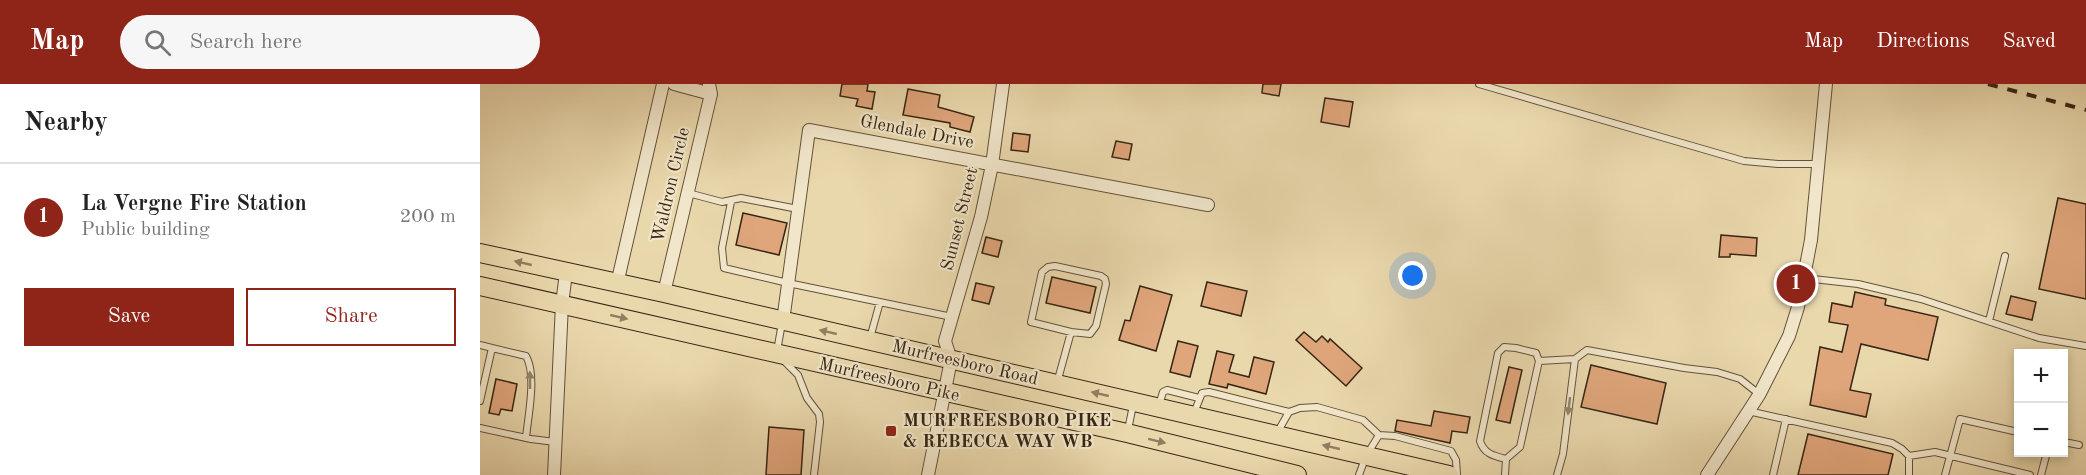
<!DOCTYPE html>
<meta charset="utf-8">
<style>
:root{--surface:#fff;--page:#f6f6f6;--text:#222;--muted:#767676;--line:#e0e0e0;--accent:#8f2418}
body{margin:0;font-family:"Old Standard TT",serif;background:var(--page);color:var(--text)}
.controls{position:absolute;right:18px;bottom:18px;display:grid;overflow:hidden;border-radius:0px;box-shadow:0 3px 9px #0003}
.controls button{width:54px;height:54px;display:grid;place-items:center;padding:0;border:0;border-bottom:2px solid var(--line);background:var(--surface);color:var(--text);font:30px sans-serif}
.you{position:absolute;left:933px;top:192px;width:21px;height:21px;margin:-15px;border:4px solid #fff;border-radius:50%;background:#1a73e8;box-shadow:0 0 0 9px #1a73e833}
.badge{display:grid;place-items:center;width:39px;height:39px;border-radius:50%;background:var(--accent);color:#fff;font-size:20px;font-weight:700}
.pin{position:absolute;translate:-50% -50%;border:3px solid #fff;box-shadow:0 2px 6px #0006}
.list{margin:0;padding:0;list-style:none}
h2{display:flex;justify-content:space-between;align-items:center;height:78px;margin:0;padding:0 24px;font-size:26px}
h2 small{font-size:20px;font-weight:400;color:var(--muted)}
.list li{display:grid;grid-template-columns:39px 1fr auto;gap:18px;align-items:center;box-sizing:border-box;height:108px;padding:0 24px;border-top:2px solid var(--line)}
.list b{display:block;font-size:22px;white-space:nowrap}
.list p{margin:0;font-size:20px;white-space:nowrap;color:var(--muted)}
.list em{font-size:20px;font-style:normal;color:var(--muted)}
.actions{display:flex;gap:12px;padding:18px 24px}
.actions a{flex:1;padding:14px 0;border:2px solid var(--accent);border-radius:0px;text-align:center;font-size:21px;color:var(--accent)}
.actions .main{background:var(--accent);color:#fff}
.icon{flex:none;width:33px;height:33px;fill:none;stroke:currentColor;stroke-width:2;stroke-linecap:round;stroke-linejoin:round}
.map{position:relative;flex:none;width:1606px;height:391px;overflow:hidden}
header{display:flex;align-items:center;gap:36px;box-sizing:border-box;height:84px;padding:0 30px;background:var(--accent);color:#fff}
header strong{font-size:28px}
nav{display:flex;gap:33px;margin-inline-start:auto;font-size:21px}
.search{width:420px;height:54px;background:var(--page);display:flex;align-items:center;gap:15px;box-sizing:border-box;padding:0 21px;border-radius:33px;color:var(--muted);font-size:22px}
main{display:flex}
aside{flex:1;background:var(--surface)}
.map>svg:first-child{display:block}
.building{fill:#e0a67b;stroke:#362513;stroke-width:1.5}
.lines{fill:none;stroke-linecap:round;stroke-linejoin:round}
.service-casing{stroke:#63523a;stroke-width:8}
.minor-casing{stroke:#63523a;stroke-width:14}
.primary-casing{stroke:#362513;stroke-width:20}
.service{stroke:#f1e6ca;stroke-width:6}
.minor{stroke:#f1e6ca;stroke-width:12}
.primary{stroke:#ead8ad;stroke-width:18}
.rail{stroke:#362513;stroke-width:4;stroke-dasharray:10 10;stroke-linecap:butt}
.oneway{fill:#907e60}
.oneway2{fill:#94866e}
.poi-dot{fill:#8f2418;stroke:#f1e6ca;stroke-width:2}
.labels{text-anchor:middle;dominant-baseline:central;stroke-width:4.5;stroke-linejoin:round;paint-order:stroke}
.street-label{font-size:18px;fill:#362513;stroke:#f1e6ca}
.poi-label{font-size:18px;font-weight:bold;fill:#362513;stroke:#f1e6ca;text-anchor:start}
</style>
<header>
<strong>Map</strong>
<div class="search"><svg class="icon" aria-label="search" viewBox="0 0 24 24"><circle cx="10" cy="10" r="6"/><path d="M15 15l6 6"/></svg>Search here</div>
<nav><a>Map</a><a>Directions</a><a>Saved</a></nav>
</header>
<main>
<aside>
<h2>Nearby<small></small></h2>
<ul class="list">
<li><span class="badge">1</span><div><b>La Vergne Fire Station</b><p>Public building</p></div><em>200 m</em></li>
</ul>
<div class="actions"><a class="main">Save</a><a>Share</a></div>
</aside>
<div class="map">
<svg width="1606" height="391" viewBox="0 0 1606 391">
<rect width="100%" height="100%" fill="#ead8ad"/>
<filter id="stains"><feTurbulence type="fractalNoise" baseFrequency=".00333" numOctaves="4"/><feColorMatrix values="0 0 0 0 .2 0 0 0 0 .09 0 0 0 0 .02 0 0 0 .5 -.17"/></filter>
<radialGradient id="worn" r=".72"><stop offset=".6" stop-color="#630" stop-opacity="0"/><stop offset="1" stop-color="#630" stop-opacity=".3"/></radialGradient>
<!-- building -->
<path class="building" d="M362 0H388L387 7 395 8 392 25 376 22 378 15 360 12Z
M783 0H801L799 12 782 9Z
M428 5 460 11 458 23 494 33 490 48 470 43V39L423 31Z
M845 14 873 18 869 43 841 38Z
M533 49 550 51 548 68 531 66Z
M636 57 652 60 649 76 632 73Z
M1578 114 1606 120V215L1559 205Z
M263 129 307 139 299 171 256 161Z
M1241 151 1277 154 1276 172 1250 170V173H1239Z
M506 153 522 157 518 173 502 169Z
M572 193 616 203 610 229 566 219Z
M727 198 767 207 761 232 721 222Z
M496 199 514 203 509 220 492 216Z
M660 202 692 211 676 267 639 256 645 236 650 237Z
M1375 208 1406 215 1405 221 1458 233 1448 276 1381 260 1370 306 1391 310 1386 333 1330 321 1340 263 1362 268 1368 241 1349 238 1352 219 1372 223Z
M1531 212 1556 218 1552 236 1526 230Z
M824 248 836 258 842 252 848 258 850 255 882 284 866 302 816 256Z
M698 257 718 262 710 293 690 288Z
M737 267 754 271 749 288 769 293 774 273 794 278 786 310 748 300 747 304 729 300Z
M1111 281 1186 299 1177 340 1101 323Z
M1029 283 1042 286 1030 339 1016 336Z
M16 295 37 300 32 327 21 325 19 331 9 329Z
M954 327 990 333 987 349 972 347 970 359 915 347 917 336 951 342Z
M289 343 324 346 321 391H286Z
M1328 350 1413 370 1408 391H1318Z"/>
<g class="lines">
<defs>
<path id="service" d="M999 0 1264 77 1298 80H1338
M208 109 242 118 261 114 318 125
M251 118 242 164 244 184 308 199 472 233
M575 182 621 192 625 195 626 200 616 242 610 250 591 248 551 238 562 188 568 183Z
M1324 194 1378 200 1441 215 1559 254 1606 262
M1509 237 1525 172
M390 254 400 218
M0 261 12 264
M297 267 302 239
M302 275 318 291 327 314 339 330 340 338 334 391
M577 299 591 248
M0 317 12 264 46 272C57 291 48 332 46 354
M679 321 683 308 687 306 719 314
M1268 327 1412 359 1422 365 1429 372V391
M714 329 722 309 729 308 809 328
M0 344 51 355 75 358
M648 346 653 321
M797 349 809 328 820 324 837 323 883 336 899 351 915 352 971 367 976 376 977 391
M1584 358 1599 361
M1429 372 1455 368 1550 391
M1026 375C1014 372 1004 370 1000 357L1018 269 1024 263 1036 264 1056 269 1059 277
M879 391 886 372 899 351
M1025 391 1026 375 1040 363 1059 277 1095 275 1107 266 1204 284 1237 288 1260 295 1279 310
M1077 391 1083 370 1095 275
M1293 391 1306 335
M1465 391 1480 335 1538 348
M1561 391 1567 368"/>
<path id="minor" d="M194 0 231 10
M137 200 183 0
M184 209 231 10 229 0
M303 237 329 46 728 121
M74 391 82 220 86 189
M448 391 471 276 465 257 501 133 512 81 523 0
M1227 391 1279 311 1309 252 1318 223 1331 156 1346 0"/>
<path id="primary" d="M0 169 184 209 969 391
M0 202 647 349 817 391"/>
</defs>
<!-- service casing -->
<use href="#service" class="service-casing"/>
<!-- minor casing -->
<use href="#minor" class="minor-casing"/>
<!-- primary casing -->
<use href="#primary" class="primary-casing"/>
<!-- service -->
<use href="#service" class="service"/>
<!-- minor -->
<use href="#minor" class="minor"/>
<!-- primary -->
<use href="#primary" class="primary"/>
<!-- rail -->
<path class="rail" d="M1508 0 1606 26"/>
</g>
<!-- one-way arrows -->
<defs><path id="oneway-solid" d="M-6-.8H1V-3.2L6.5 0L1 3.2V.8H-6Z" transform="scale(1.5)"/></defs>
<g class="oneway">
<use href="#oneway-solid" transform="translate(43 179) rotate(-167)"/>
<use href="#oneway-solid" transform="translate(139 233) rotate(13)"/>
<use href="#oneway-solid" transform="translate(348 248) rotate(-167)"/>
<use href="#oneway-solid" transform="translate(620 310) rotate(-167)"/>
<use href="#oneway-solid" transform="translate(677 357) rotate(14)"/>
<use href="#oneway-solid" transform="translate(851 363) rotate(-167)"/>
</g>
<g class="oneway2">
<use href="#oneway-solid" transform="translate(50 296) rotate(-91)"/>
<use href="#oneway-solid" transform="translate(1089 322) rotate(97)"/>
</g>
<!-- markers -->
<rect class="poi-dot" x="405" y="341" width="12" height="12" rx="3"/>
<g class="labels">
<!-- street labels -->
<g class="street-label">
<text transform="translate(437 48) rotate(11)">Glendale Drive</text>
<text transform="translate(191 101) rotate(-77)">Waldron Circle</text>
<text transform="translate(480 135) rotate(-76)">Sunset Street</text>
<text transform="translate(485 279) rotate(13)">Murfreesboro Road</text>
<text transform="translate(409 296) rotate(13)">Murfreesboro Pike</text>
</g>
<!-- poi labels -->
<g class="poi-label">
<text x="423" y="337">MURFREESBORO PIKE<tspan x="423" dy="21">&amp; REBECCA WAY WB</tspan></text>
</g>
</g>
<rect width="100%" height="100%" filter="url(#stains)"/>
<rect width="100%" height="100%" fill="url(#worn)"/>
</svg>
<div class="controls">
<button>+</button>
<button>−</button>
</div>
<div class="you"></div>
<div class="pin badge" style="left:1316px;top:200px">1</div>
</div>
</main>
